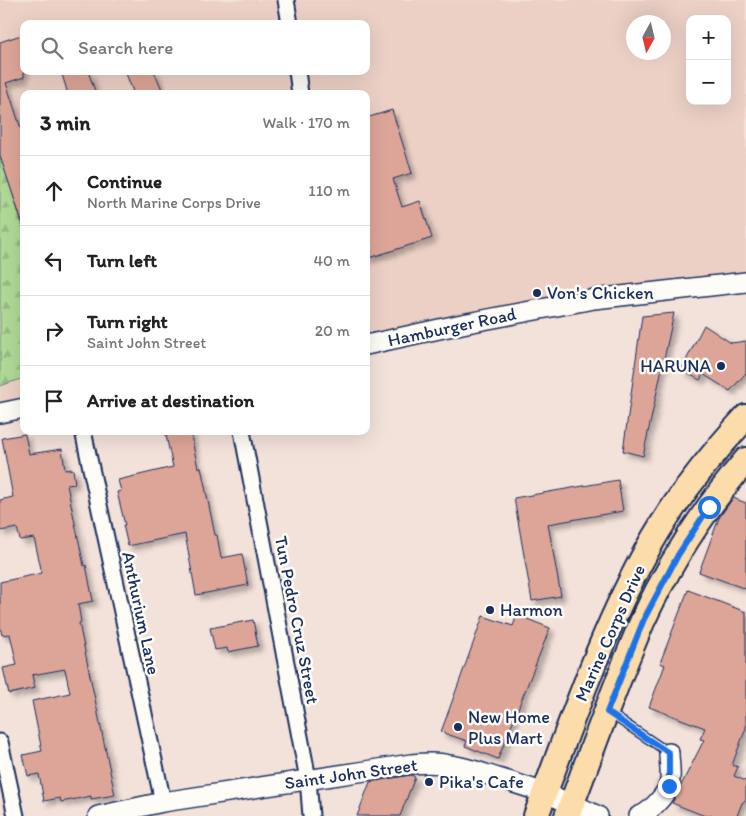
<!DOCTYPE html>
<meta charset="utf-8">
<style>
:root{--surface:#fff;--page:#f2f2f2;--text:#222;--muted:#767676;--line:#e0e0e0}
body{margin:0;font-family:Itim,sans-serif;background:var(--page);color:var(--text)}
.controls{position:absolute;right:15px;top:15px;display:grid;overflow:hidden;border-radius:10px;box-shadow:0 5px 20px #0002}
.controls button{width:45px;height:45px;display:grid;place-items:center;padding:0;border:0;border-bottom:1px solid var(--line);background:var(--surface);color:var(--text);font:25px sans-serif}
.compass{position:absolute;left:626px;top:15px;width:45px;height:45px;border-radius:50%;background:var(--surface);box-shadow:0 5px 20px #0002;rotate:188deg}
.stop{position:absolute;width:15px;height:15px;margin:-11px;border:4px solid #1a73e8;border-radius:50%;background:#fff}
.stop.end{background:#1a73e8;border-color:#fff;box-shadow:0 1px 5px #0008}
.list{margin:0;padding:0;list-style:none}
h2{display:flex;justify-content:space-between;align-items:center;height:65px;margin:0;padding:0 20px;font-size:21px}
h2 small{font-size:16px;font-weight:400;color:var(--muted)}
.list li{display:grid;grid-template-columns:32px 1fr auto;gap:15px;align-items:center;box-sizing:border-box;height:70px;padding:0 20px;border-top:1px solid var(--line)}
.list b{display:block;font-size:19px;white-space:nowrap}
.list p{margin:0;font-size:16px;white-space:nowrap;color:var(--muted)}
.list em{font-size:16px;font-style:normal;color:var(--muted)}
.icon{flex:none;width:28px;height:28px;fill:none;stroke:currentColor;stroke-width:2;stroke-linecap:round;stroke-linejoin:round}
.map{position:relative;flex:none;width:746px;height:816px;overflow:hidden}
.search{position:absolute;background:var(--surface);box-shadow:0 5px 20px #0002;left:20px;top:20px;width:350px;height:55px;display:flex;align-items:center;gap:12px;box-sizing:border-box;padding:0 18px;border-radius:10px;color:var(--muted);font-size:19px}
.panel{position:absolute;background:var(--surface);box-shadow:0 5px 20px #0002;left:20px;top:90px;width:350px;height:345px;border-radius:10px}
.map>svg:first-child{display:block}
.built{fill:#ecd0c6;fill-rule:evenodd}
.forest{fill:url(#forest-firs);stroke:#66847a}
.building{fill:#dda598;stroke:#1b2f5e;filter:url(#shadow)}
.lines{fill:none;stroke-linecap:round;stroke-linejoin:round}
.service-casing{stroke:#1b2f5e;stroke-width:11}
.minor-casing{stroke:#1b2f5e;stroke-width:19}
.tertiary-casing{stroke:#1b2f5e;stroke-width:22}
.primary-casing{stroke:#1b2f5e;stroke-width:28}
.service{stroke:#fdfcf7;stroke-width:8}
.minor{stroke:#fdfcf7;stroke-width:15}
.tertiary{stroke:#fdfcf7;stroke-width:19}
.primary{stroke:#fddcac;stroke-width:24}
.route{stroke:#1a73e8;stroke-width:6}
.poi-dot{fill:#1b2f5e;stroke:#fdfcf7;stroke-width:2}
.labels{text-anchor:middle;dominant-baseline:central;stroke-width:5;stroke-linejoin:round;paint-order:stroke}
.poi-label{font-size:18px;fill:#1b2f5e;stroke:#fdfcf7;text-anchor:start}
.street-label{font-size:18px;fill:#1b2f5e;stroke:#fdfcf7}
</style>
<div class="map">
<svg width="746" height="816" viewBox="0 0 746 816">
<defs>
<pattern id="forest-firs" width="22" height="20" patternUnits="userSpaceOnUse" patternTransform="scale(1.25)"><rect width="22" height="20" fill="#b0d996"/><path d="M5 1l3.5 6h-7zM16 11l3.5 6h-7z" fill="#97bb84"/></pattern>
<filter id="shadow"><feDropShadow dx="4.5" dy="4.5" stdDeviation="2.5" flood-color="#0004"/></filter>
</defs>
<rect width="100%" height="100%" fill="#f3e2da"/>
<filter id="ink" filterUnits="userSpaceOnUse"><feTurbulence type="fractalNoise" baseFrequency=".02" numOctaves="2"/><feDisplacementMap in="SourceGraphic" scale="10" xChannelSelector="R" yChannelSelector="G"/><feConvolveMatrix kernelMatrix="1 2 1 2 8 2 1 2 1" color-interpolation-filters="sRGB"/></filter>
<g filter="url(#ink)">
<!-- built -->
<path class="built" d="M0 0H746V271L651 292 366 345V94H24V410L0 414ZM690 19H727V101H690ZM634 22H664V52H634ZM24 24H366V71H24Z"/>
<!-- forest -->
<path class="forest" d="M0 152 24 231V378L0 386Z"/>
<!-- building -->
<path class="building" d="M24 34V77L6 83 24 138V222H22L0 156V42Z
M61 71H88L96 94H68Z
M125 71H154L164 94H134Z
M392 110 412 173 393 179 402 207 420 201 432 238 366 259V118Z
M674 313 643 456 623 451 642 316Z
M704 325 731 343 746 341V373L730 391 703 374 700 380 681 370Z
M165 431H190L198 468 201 467 215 535H217L221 558 242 554 248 585 196 595 185 534 128 546 123 525H125L117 492 121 491 118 480 173 467Z
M25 434 29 454 62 449 65 470 73 469 75 484 67 485 84 566 86 565 93 601 78 604 81 622 79 623 115 795 91 799V796L61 802 60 798 44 801 39 774 28 776 23 755 42 751 32 701 70 693 65 669 32 675 35 688 9 694 3 668 17 665 10 634 2 635 0 627V582L42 573 34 538 20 540 17 528 0 531V500L13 497 2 438Z
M618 480 623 511 548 524 561 596 532 601 514 498Z
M733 498 746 503V589L699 572 719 518Z
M688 590 746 612V728L732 765 738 767 734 776 746 781V800L742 803 737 816H705L672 803 704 740 700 739 705 728 649 707 665 665 660 663Z
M517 615 550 628 498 759 465 746 467 741 441 732 483 616 513 626Z
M253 620 258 646 228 652 227 648 215 650 210 628Z
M411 775 415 777 400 816H357L370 782Z"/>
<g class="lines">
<defs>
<path id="service" d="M609 713 668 752"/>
<path id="minor" d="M286 0 290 24
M297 71 300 94
M83 431 163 802
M242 431 308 779 311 816
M0 742 16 816"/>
<path id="tertiary" d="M366 345 462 324 594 299 746 282
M0 413 24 408
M98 816 163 802 411 764C424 763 437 762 449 765 466 767 482 773 498 778 532 788 566 800 598 816
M639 816C648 814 666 795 669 785 672 776 669 763 669 753"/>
<path id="primary" d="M536 816C571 723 603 627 652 541 678 496 711 455 746 417
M567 816C592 751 615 684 643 620 670 562 705 508 746 460"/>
</defs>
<!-- service casing -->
<use href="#service" class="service-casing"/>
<!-- minor casing -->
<use href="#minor" class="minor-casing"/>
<!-- tertiary casing -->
<use href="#tertiary" class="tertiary-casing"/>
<!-- primary casing -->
<use href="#primary" class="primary-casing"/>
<!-- service -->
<use href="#service" class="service"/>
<!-- minor -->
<use href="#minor" class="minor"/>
<!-- tertiary -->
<use href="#tertiary" class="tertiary"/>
<!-- primary -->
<use href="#primary" class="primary"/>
</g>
</g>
<g class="lines" filter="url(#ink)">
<!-- route -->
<path class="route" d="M669 786V753L607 712 644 619 678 555 709 507"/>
</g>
<!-- markers -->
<g class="poi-dot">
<circle cx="537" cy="293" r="5"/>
<circle cx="721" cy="366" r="5"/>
<circle cx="490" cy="610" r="5"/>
<circle cx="458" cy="727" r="5"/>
<circle cx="429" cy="782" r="5"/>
</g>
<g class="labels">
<!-- poi labels -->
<g class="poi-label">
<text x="547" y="293">Von's Chicken</text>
<text x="711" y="366" text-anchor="end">HARUNA</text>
<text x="500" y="610">Harmon</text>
<text x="468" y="717">New Home<tspan x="468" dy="21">Plus Mart</tspan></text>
<text x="439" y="782">Pika's Cafe</text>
</g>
<!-- street labels -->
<g class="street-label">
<text transform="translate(452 327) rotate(-12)">Hamburger Road</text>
<text transform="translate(141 613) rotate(78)">Anthurium Lane</text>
<text transform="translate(297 620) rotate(79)">Tun Pedro Cruz Street</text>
<text transform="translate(610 633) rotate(-66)">Marine Corps Drive</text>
<text transform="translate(351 774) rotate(-8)">Saint John Street</text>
</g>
</g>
</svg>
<div class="controls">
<button>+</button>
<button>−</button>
</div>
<svg class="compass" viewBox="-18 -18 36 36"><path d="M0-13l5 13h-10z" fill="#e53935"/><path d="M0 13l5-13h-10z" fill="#767676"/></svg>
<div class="stop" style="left:709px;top:507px"></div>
<div class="stop end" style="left:669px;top:786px"></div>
<div class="search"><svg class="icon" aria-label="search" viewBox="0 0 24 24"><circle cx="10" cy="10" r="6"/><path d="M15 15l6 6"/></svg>Search here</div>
<section class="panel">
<h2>3 min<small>Walk · 170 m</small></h2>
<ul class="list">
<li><svg class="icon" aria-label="ahead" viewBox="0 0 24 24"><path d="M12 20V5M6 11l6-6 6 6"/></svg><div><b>Continue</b><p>North Marine Corps Drive</p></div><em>110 m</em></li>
<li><svg class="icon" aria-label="left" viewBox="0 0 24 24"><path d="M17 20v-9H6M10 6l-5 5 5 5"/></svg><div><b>Turn left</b></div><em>40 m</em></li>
<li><svg class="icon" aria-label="right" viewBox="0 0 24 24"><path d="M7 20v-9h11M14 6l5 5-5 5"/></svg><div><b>Turn right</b><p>Saint John Street</p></div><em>20 m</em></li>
<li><svg class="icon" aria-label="arrive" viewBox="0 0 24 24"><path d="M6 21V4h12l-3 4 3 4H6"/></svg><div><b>Arrive at destination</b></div></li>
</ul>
</section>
</div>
